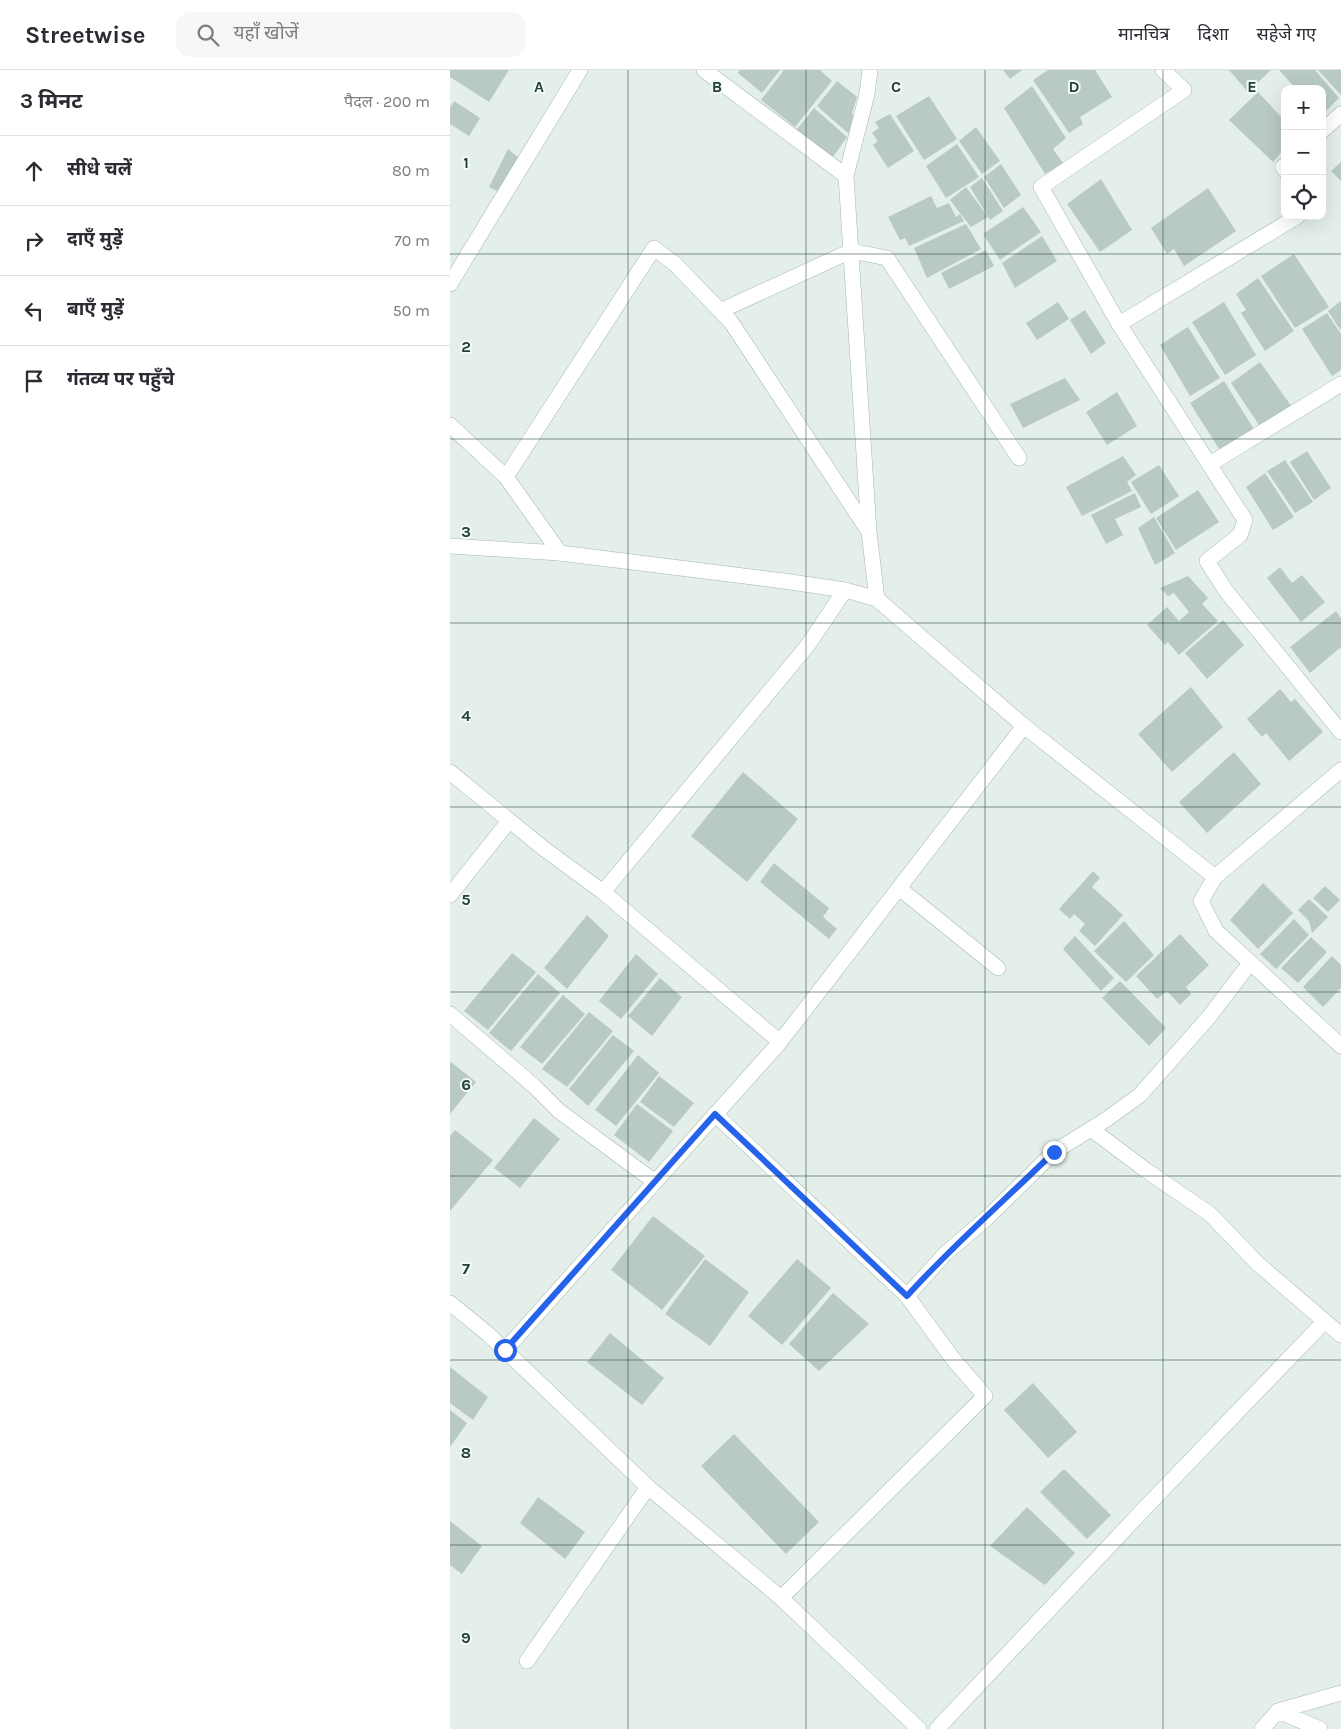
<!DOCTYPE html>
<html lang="hi">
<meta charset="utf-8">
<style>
:root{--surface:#fff;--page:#f7f7f7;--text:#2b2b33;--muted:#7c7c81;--line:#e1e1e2}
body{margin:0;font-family:Karla,"Noto Sans Devanagari",sans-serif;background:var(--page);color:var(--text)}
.controls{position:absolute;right:15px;top:15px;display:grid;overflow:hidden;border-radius:10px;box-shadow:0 5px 20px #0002}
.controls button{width:45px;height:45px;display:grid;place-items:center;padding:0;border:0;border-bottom:1px solid var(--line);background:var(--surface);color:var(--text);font:25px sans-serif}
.stop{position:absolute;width:15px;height:15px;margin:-11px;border:4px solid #2563eb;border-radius:50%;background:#fff}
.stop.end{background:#2563eb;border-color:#fff;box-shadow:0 1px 5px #0008}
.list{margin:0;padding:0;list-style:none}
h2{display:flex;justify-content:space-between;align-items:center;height:65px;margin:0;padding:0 20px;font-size:21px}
h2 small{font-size:16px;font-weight:400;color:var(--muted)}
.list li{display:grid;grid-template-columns:32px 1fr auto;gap:15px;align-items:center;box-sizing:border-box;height:70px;padding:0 20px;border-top:1px solid var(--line)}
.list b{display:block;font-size:19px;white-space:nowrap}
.list em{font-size:16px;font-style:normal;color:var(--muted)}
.icon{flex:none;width:28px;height:28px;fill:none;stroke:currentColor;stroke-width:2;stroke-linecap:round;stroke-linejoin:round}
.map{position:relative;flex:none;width:891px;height:1659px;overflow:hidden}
header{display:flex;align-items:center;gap:30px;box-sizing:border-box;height:70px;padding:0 25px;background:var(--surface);border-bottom:1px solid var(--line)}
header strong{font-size:24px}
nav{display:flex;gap:28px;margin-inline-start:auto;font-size:18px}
.search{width:350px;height:45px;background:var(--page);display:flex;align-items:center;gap:12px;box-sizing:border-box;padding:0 18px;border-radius:15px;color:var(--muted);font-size:19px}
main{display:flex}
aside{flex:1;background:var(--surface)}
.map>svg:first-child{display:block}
.building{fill:#b9cac2}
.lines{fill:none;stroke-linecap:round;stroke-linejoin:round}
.minor-casing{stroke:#a6b8b0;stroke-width:16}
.tertiary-casing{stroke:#a6b8b0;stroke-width:16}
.minor{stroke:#fff;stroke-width:15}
.tertiary{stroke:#fff;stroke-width:15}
.route{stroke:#2563eb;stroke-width:6}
.grid{fill:none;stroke:#214238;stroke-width:1;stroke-opacity:0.55}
.grid-label{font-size:16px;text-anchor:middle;font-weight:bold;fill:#214238;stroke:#f5faf7;stroke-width:4;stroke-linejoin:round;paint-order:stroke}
</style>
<header>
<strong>Streetwise</strong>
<div class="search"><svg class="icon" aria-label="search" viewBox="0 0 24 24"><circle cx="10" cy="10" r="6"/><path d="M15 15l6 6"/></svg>यहाँ खोजें</div>
<nav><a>मानचित्र</a><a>दिशा</a><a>सहेजे गए</a></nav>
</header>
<main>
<aside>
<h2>3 मिनट<small>पैदल · 200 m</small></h2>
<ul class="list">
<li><svg class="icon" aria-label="ahead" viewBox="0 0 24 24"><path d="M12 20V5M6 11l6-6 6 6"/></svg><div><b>सीधे चलें</b></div><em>80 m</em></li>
<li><svg class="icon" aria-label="right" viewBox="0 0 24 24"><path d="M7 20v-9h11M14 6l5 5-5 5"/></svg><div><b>दाएँ मुड़ें</b></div><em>70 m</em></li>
<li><svg class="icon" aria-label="left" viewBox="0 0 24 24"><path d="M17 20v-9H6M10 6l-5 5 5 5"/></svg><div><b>बाएँ मुड़ें</b></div><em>50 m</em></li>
<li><svg class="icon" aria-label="arrive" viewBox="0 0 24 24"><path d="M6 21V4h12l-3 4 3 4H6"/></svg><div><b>गंतव्य पर पहुँचे</b></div></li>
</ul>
</aside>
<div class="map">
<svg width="891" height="1659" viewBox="0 0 891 1659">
<rect width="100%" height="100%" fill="#e4efe9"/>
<!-- building -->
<path class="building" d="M0 0H59L39 32 0 7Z
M290 0H330L312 23 288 3Z
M334 0H370L382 11 345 57 311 30Z
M553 0H572L560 9Z
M598 0H645L662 27 630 47 633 54 619 63 583 10Z
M779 0H821L798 22Z
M829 0H865L889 28 872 45V19H846Z
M868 0H891V25Z
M387 11 407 27 402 43 405 54 398 63 367 36Z
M582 16 616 68 603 79 613 93 595 104 554 38Z
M808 22 835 51V78L823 92 779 50Z
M479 26 507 69 474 90 446 46Z
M4 31 30 48 19 66 0 54V38Z
M364 38 397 67 380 91 344 63Z
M440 44 464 81 438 98 423 75 428 71 422 63 429 58 425 52Z
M526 57 550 91 532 104 509 71Z
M507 74 529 107 496 128 476 96Z
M58 79 70 89 53 124 39 117Z
M891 92V111L881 101Z
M551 94 571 125 554 138 534 107Z
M532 108 553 141 540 150 520 117Z
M651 109 682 160 650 182 617 134Z
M516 117 538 147 521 157 500 130Z
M758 118 786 161 734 196 724 179 717 184 701 158Z
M481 126 487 138 499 133 506 147 510 144 514 151 459 176 455 168 450 170 438 147Z
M573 137 591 162 550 190 533 164Z
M516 154 531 179 477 208 464 178Z
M592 166 607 191 565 218 552 193Z
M536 180 544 196 499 219 491 203Z
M844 184 879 237 845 258 811 206Z
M808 208 844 261 815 281 791 243 796 240 786 224Z
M891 231V261L878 241Z
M608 232 619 249 587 270 576 253Z
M774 232 806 285 775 305 742 252Z
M635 240 656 273 641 284 620 250Z
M877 243 891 264V300L882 306 852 259Z
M738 257 770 308 740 326 710 275Z
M810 292 842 337 811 358 781 313Z
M615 308 630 330 573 358 560 334Z
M774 311 805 361 771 382 740 333Z
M667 322 687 356 657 375 636 342Z
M857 381 881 418 864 430 840 392Z
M673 386 686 405 677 412 682 421 632 446 616 417Z
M835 390 863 432 845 443 817 401Z
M709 395 729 426 701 444 681 412Z
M815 403 844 447 823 460 796 417Z
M748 420 769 452 726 480 706 448Z
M685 423 691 437 665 449 673 465 656 474 641 445Z
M704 447 725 483 705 495 688 458Z
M830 497 842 513 852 505 875 532 851 552 817 508Z
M738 506 758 528 752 534 768 551 729 585 718 572 715 575 697 555 717 537 729 551 739 542 724 523 718 526 710 518Z
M886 541 891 548V577L860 603 840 577Z
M773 550 794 575 757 609 735 583Z
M741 617 773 657 722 702 688 664Z
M830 619 841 632 845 629 873 662 839 691 816 663 812 667 797 649Z
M784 682 811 714 757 763 729 732Z
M293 702 348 749 297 812 241 766Z
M324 793 379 838 373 847 387 859 379 869 310 812Z
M643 801 650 808 642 817 673 845 645 876 629 861 635 854 624 844 620 849 609 839Z
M813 813 843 843 808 879 780 850Z
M875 816 890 830 878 842 863 828Z
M859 829 878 847 862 863 859 851 848 840Z
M137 845 159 866 117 919 94 898Z
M844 849 859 865 826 899 810 884Z
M674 851 704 885 676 912 644 881Z
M730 864 759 895 736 917 741 924 730 935 717 921 707 929 686 906Z
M625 866 664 908 651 921 613 879Z
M861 867 877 882 848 913 831 898Z
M62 883 86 902 38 960 14 941Z
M186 884 208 904 171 949 149 931Z
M882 886 891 895V918L873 937 853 917Z
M88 904 110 923 61 981 39 963Z
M210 908 232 927 202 966 178 946Z
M670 911 716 958 699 976 652 928Z
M113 925 135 944 92 994 70 977Z
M139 942 163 961 117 1017 92 999Z
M163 965 184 981 138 1036 119 1019Z
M188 985 209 1003 166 1056 145 1040Z
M1 992 26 1012 0 1044V994Z
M209 1006 244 1033 224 1057 190 1032Z
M187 1034 223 1061 199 1092 164 1065Z
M84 1048 110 1069 70 1118 44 1098Z
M5 1060 43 1090 0 1141V1066Z
M203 1146 255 1186 212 1240 161 1200Z
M255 1189 299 1222 260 1276 215 1244Z
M347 1189 381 1218 332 1275 298 1246Z
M383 1223 419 1254 369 1301 339 1274Z
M160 1263 214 1308 192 1335 137 1292Z
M0 1297 38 1327 23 1350 0 1333Z
M583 1313 627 1362 598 1388 554 1340Z
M0 1340 17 1353 0 1377Z
M284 1364 369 1452 336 1484 251 1396Z
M614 1399 661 1445 637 1469 590 1422Z
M88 1427 135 1462 115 1489 70 1453Z
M577 1437 625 1483 595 1515 540 1476Z
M0 1451 32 1476 12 1504 0 1495Z"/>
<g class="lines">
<defs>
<path id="minor" d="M254 0 396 106
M420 0 417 24 396 106 419 462 427 529
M713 0 734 20 591 117 669 254 795 450 790 465 757 491 776 521 891 662
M872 61 891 44
M835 95 833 97 835 100
M0 214 130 0
M270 241 401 181 437 188 569 388
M669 254 848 146
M0 355 56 407 110 483
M760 394 891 314
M56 407 204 178 225 194 281 252 419 462
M0 702 93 778 153 822 358 575 395 520
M765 807 751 831 766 861 891 976
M449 818 548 898
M153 822 330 972 574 656
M0 825 59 751
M0 944 84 1016 109 1041 205 1112
M265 1044 457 1226
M641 1059 697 1101 760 1144 808 1194 891 1265
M55 1280 330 972
M331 1528 535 1326 503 1289 457 1226 495 1184 537 1148 604 1082 657 1049 690 1025 759 947 800 893
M77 1591 198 1417
M828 1641 891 1623
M487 1659 694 1439 875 1251
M812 1659 828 1641 870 1659"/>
<path id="tertiary" d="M0 476 110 483 334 511 395 520 427 529 574 656 765 807 891 700
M0 1233 38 1264 198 1417 331 1528 469 1659"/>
</defs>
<!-- minor casing -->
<use href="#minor" class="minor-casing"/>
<!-- tertiary casing -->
<use href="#tertiary" class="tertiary-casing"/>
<!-- minor -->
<use href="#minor" class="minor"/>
<!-- tertiary -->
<use href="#tertiary" class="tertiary"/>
</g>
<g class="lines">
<!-- route -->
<path class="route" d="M55 1280 265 1044 457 1226C503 1175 555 1130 604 1082"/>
</g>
<!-- grid -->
<path class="grid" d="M178 0V1659M356 0V1659M535 0V1659M713 0V1659M0 184H891M0 369H891M0 553H891M0 737H891M0 922H891M0 1106H891M0 1290H891M0 1475H891"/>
<g class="grid-label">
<text x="89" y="22">A</text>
<text x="267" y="22">B</text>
<text x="446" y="22">C</text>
<text x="624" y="22">D</text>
<text x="802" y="22">E</text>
<text x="16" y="98">1</text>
<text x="16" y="282">2</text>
<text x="16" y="467">3</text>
<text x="16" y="651">4</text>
<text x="16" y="835">5</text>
<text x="16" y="1020">6</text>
<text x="16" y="1204">7</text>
<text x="16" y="1388">8</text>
<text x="16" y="1573">9</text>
</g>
</svg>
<div class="controls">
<button>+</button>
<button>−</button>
<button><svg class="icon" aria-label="locate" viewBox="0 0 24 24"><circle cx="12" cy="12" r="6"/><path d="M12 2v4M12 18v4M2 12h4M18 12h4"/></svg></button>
</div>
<div class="stop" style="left:55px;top:1280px"></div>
<div class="stop end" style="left:604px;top:1082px"></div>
</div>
</main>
